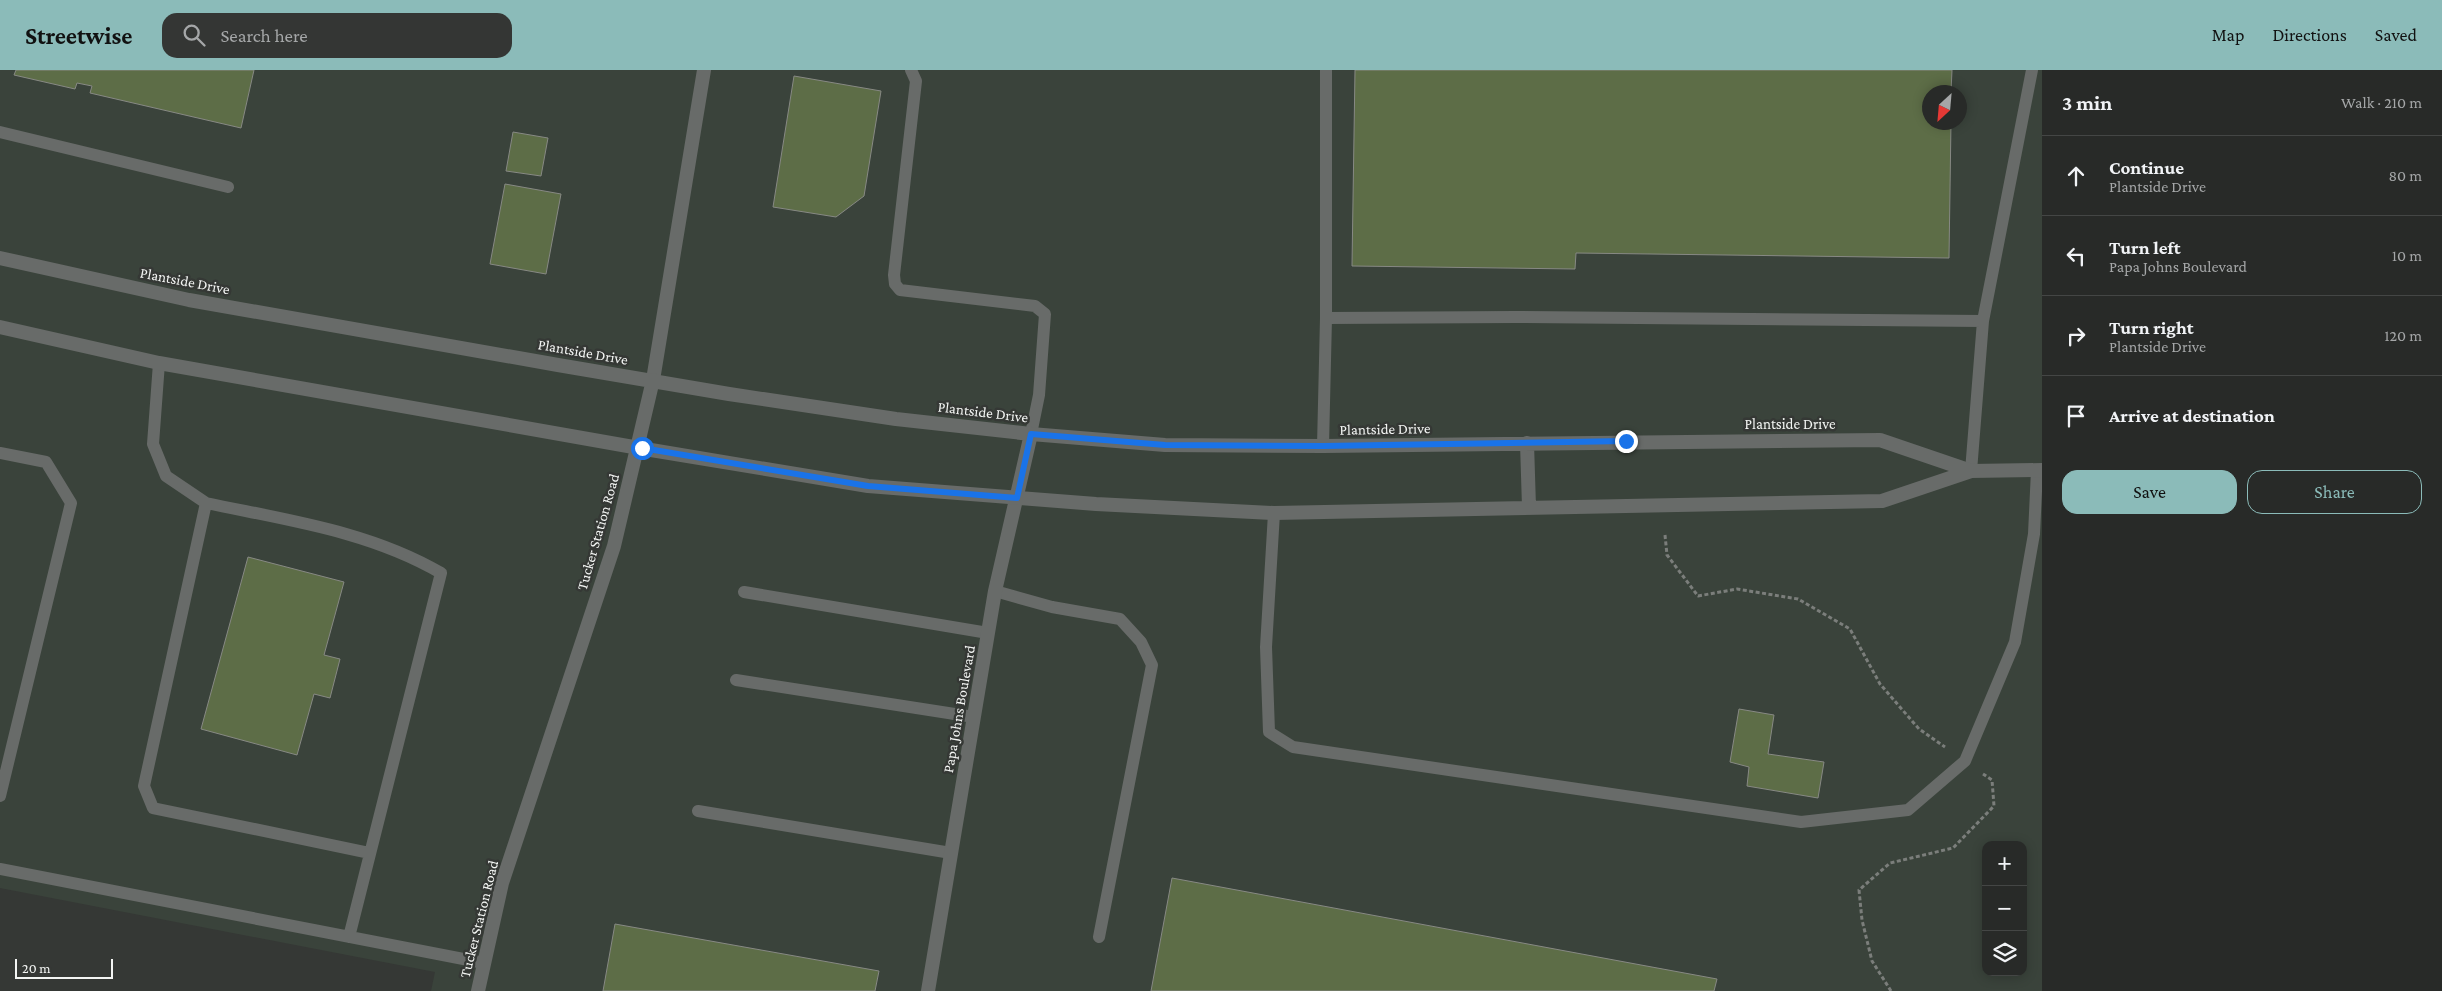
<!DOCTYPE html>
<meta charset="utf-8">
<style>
:root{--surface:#282a28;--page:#343634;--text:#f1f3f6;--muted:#a5a7a8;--line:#444645;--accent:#8bbbb9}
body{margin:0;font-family:"Crimson Pro",serif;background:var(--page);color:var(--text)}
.controls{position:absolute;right:15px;bottom:15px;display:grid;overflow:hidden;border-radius:10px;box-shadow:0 2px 12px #0003}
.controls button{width:45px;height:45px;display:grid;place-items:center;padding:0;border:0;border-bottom:1px solid var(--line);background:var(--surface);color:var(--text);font:25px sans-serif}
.compass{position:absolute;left:1922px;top:15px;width:45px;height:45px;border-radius:50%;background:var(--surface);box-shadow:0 2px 12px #0003;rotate:206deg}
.scale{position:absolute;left:15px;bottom:12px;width:98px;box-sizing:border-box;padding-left:5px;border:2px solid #f3f5f3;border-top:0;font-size:14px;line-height:18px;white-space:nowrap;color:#f3f5f3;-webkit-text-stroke:4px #353835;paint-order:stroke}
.stop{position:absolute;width:15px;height:15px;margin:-11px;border:4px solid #1a73e8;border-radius:50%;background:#fff}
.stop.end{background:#1a73e8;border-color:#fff;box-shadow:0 1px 5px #0008}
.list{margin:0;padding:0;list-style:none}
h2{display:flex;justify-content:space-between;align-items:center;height:65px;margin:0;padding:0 20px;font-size:21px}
h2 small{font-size:16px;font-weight:400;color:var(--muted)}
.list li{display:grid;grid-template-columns:32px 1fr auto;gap:15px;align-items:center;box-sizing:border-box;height:80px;padding:0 20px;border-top:1px solid var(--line)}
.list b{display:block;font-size:19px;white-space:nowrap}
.list p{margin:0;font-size:16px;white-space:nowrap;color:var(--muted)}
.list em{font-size:16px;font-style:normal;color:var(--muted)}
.actions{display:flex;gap:10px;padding:15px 20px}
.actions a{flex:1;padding:11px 0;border:1px solid var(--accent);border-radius:15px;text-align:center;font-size:18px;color:var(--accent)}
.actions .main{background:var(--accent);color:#111}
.icon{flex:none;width:28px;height:28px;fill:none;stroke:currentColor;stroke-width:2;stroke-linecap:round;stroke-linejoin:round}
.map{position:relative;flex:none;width:2042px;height:921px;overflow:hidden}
header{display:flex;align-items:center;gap:30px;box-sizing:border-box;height:70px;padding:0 25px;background:var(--accent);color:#111}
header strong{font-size:24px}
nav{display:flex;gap:28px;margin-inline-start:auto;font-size:18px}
.search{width:350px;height:45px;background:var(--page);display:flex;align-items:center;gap:12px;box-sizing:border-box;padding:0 18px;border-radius:15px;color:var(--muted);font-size:19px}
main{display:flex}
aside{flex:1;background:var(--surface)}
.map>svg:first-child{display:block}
.built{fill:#3a433b;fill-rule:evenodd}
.building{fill:#5d6d47;stroke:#878984}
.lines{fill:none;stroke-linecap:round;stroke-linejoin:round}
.path{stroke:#7b7e7b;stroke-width:3;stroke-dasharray:4 2.5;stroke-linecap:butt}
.service{stroke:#686b69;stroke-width:12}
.minor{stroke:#686b69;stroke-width:14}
.tertiary{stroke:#686b69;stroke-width:14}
.route{stroke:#1a73e8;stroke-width:6}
.labels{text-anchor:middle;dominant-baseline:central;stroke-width:5;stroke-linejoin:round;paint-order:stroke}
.street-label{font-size:15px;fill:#f3f5f3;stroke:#353835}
</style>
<header>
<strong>Streetwise</strong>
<div class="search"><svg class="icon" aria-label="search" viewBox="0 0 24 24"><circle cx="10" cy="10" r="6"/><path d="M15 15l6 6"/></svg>Search here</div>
<nav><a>Map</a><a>Directions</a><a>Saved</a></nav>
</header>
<main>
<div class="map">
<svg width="2042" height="921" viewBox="0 0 2042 921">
<rect width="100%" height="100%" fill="#353835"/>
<!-- built -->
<path class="built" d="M0 0H2042V921H431L435 902 0 818ZM1930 22H1960V52H1930ZM1986 775H2023V902H1986Z"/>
<!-- building -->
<path class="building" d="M16 0H254L241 58 90 23 92 16 77 13 75 19 14 5Z
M1355 0H1952L1951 22H1930V52H1951L1949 188 1576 183 1575 199 1352 196Z
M794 6 881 21 864 126 836 147 773 137Z
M513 62 548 68 541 106 506 101Z
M505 114 561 124 546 204 490 194Z
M248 487 344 512 324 585 340 589 330 628 314 624 297 685 201 659Z
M1739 639 1774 645 1768 684 1824 692 1818 728 1747 716 1749 697 1730 692Z
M1172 808 1641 895 1717 909 1714 921H1151Z
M615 854 879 901 875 921H603Z"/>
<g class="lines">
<!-- path -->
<path class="path" d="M1665 465 1667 485 1698 526 1737 519 1798 529 1850 559 1880 614 1919 659 1945 677
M1891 921 1872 891 1862 850 1859 820 1890 793 1953 778 1994 736 1992 710 1983 704"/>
<!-- service -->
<path class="service" d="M911 0 916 11 894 205 895 214 900 220 1035 236 1045 244 1039 325 1031 364
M0 62 228 117
M1326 248V0
M159 293 153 374 166 406 206 433
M1323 376 1326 248 1516 247 1983 251
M0 383 46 392 71 433 0 726
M1971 401 1983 251 2032 0
M1274 443 1266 577 1269 662 1293 677 1801 752 1908 740 1965 691 2015 572 2034 464 2037 400
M995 521 1052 537 1120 549 1141 572 1152 595 1099 867
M744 522 988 563
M736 610 974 647
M698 741 951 783
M0 799 484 893
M349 867 441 503C369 461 286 450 206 433L144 716 153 738 370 783"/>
<!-- minor -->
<path class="minor" d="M653 310 704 0
M928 921 995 521 1031 364"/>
<!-- tertiary -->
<path class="tertiary" d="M0 188 189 230 558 295 729 324 896 349 1031 364 1165 375 1323 376 1880 370 1971 401
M0 257 159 293 639 378 868 416 1096 434 1274 443 1882 431 1971 401 2042 400
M1527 373 1529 437
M478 921 502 813 614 476 653 310"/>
</g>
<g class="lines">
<!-- route -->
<path class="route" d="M642 378 868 416 1017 428 1031 364 1165 375 1323 376 1626 371"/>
</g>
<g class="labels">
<!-- street labels -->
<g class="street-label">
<text transform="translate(185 211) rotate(11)">Plantside Drive</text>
<text transform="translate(583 282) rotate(10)">Plantside Drive</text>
<text transform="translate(983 342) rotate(7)">Plantside Drive</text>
<text x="1790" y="354">Plantside Drive</text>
<text transform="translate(1385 359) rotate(-1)">Plantside Drive</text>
<text transform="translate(598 462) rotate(-74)">Tucker Station Road</text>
<text transform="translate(959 639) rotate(-80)">Papa Johns Boulevard</text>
<text transform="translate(479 849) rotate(-76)">Tucker Station Road</text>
</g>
</g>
</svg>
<div class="controls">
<button>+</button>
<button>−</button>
<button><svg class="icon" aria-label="layers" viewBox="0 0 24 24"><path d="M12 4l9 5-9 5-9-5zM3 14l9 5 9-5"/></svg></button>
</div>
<svg class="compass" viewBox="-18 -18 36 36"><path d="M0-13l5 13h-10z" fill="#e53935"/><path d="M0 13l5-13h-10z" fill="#a5a7a8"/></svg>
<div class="scale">20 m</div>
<div class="stop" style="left:642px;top:378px"></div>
<div class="stop end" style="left:1626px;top:371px"></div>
</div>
<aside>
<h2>3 min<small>Walk · 210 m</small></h2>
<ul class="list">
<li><svg class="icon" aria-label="ahead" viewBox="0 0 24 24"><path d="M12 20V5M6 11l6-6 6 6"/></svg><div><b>Continue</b><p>Plantside Drive</p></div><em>80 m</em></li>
<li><svg class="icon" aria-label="left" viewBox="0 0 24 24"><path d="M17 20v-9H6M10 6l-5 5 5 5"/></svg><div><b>Turn left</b><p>Papa Johns Boulevard</p></div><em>10 m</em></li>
<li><svg class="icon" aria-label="right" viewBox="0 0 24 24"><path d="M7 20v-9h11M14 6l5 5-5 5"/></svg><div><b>Turn right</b><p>Plantside Drive</p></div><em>120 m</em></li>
<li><svg class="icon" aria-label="arrive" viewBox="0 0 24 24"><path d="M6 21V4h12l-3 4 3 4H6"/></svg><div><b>Arrive at destination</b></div></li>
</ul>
<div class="actions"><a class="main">Save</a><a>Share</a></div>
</aside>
</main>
